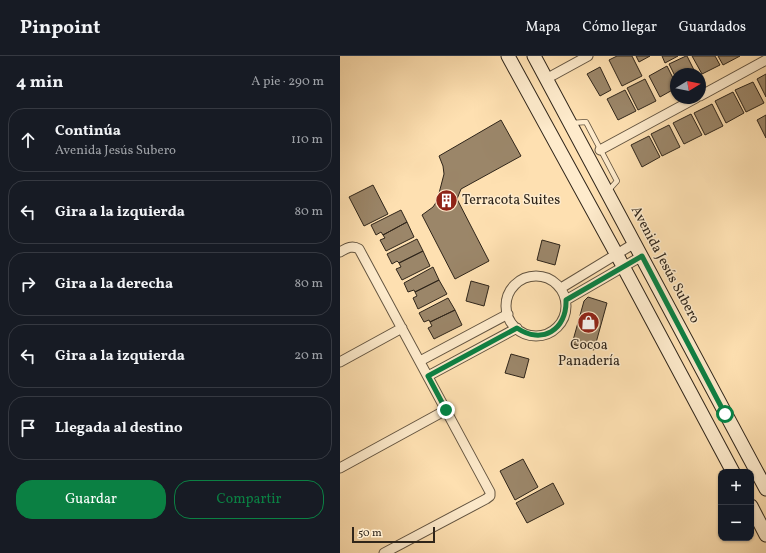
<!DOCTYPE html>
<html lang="es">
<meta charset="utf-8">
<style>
:root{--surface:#171b24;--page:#20242c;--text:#f1f3f6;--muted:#9ea1a6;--line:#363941;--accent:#0b8043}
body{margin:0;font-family:Vollkorn,serif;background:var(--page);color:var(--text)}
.controls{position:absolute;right:12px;bottom:12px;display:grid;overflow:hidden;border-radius:8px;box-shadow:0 1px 3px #0004}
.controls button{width:36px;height:36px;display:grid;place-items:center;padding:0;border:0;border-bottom:1px solid var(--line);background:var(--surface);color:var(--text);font:20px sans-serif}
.compass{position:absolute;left:330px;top:12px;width:36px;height:36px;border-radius:50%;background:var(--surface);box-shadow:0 1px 3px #0004;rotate:80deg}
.scale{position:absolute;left:12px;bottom:10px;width:83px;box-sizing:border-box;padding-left:4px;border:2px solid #2f251a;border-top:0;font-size:11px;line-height:14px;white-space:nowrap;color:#2f251a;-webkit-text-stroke:3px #feebcc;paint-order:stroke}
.stop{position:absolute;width:12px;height:12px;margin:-9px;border:3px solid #0b8043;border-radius:50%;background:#fff}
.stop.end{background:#0b8043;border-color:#fff;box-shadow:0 1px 4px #0008}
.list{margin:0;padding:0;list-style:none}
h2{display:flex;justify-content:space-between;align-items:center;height:52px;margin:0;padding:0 16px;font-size:17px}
h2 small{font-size:13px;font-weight:400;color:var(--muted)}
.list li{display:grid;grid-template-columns:26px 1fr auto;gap:12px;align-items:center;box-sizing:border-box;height:64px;margin:0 8px 8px;padding:0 8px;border:1px solid var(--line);border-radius:16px}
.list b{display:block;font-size:15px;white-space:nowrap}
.list p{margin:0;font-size:13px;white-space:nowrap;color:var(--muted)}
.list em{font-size:13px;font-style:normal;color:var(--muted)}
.actions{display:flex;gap:8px;padding:12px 16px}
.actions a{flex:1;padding:9px 0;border:1px solid var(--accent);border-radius:16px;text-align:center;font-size:14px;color:var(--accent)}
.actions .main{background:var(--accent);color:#fff}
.icon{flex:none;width:22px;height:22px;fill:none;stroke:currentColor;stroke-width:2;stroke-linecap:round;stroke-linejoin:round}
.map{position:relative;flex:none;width:426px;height:497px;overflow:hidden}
header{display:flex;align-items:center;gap:24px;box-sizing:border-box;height:56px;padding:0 20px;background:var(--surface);border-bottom:1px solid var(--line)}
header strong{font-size:19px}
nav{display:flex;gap:22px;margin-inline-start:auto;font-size:14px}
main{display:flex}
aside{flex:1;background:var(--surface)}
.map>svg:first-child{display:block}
.building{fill:#9b8669;stroke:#2f251a}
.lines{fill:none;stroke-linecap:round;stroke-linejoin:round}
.lane-casing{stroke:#635440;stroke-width:6}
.street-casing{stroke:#635440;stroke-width:11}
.secondary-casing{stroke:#2f251a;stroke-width:15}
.lane{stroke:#feebcc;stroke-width:4.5}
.street{stroke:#feebcc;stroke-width:9}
.secondary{stroke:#feebcc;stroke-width:13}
.route{stroke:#0b8043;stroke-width:5}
.labels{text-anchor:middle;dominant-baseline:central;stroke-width:3;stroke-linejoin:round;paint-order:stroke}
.poi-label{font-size:14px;fill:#2f251a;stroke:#feebcc;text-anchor:start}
.street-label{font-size:14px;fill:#2f251a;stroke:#feebcc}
</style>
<header>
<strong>Pinpoint</strong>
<nav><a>Mapa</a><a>Cómo llegar</a><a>Guardados</a></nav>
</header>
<main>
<aside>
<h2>4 min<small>A pie · 290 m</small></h2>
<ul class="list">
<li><svg class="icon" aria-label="ahead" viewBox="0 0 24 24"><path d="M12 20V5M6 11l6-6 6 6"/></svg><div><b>Continúa</b><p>Avenida Jesús Subero</p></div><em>110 m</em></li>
<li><svg class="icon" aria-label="left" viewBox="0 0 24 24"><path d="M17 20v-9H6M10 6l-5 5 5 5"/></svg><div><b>Gira a la izquierda</b></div><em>80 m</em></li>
<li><svg class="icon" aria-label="right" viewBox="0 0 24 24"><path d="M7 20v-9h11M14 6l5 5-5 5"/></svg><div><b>Gira a la derecha</b></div><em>80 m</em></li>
<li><svg class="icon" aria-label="left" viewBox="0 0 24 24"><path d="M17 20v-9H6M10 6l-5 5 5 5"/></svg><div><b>Gira a la izquierda</b></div><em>20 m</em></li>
<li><svg class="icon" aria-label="arrive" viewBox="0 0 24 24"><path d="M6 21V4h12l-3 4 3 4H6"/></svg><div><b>Llegada al destino</b></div></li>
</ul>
<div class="actions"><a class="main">Guardar</a><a>Compartir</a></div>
</aside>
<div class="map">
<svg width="426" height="497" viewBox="0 0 426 497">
<rect width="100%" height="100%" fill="#fee0b1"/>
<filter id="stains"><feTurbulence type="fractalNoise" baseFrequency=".005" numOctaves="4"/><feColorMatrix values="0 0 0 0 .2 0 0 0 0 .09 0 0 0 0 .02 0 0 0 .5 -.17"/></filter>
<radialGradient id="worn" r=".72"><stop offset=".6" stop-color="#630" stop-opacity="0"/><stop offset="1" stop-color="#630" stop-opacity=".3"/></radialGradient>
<!-- building -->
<path class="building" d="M277 0H292L302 20 282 30 269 4Z
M296 0H310L299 6Z
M322 0H338L325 7Z
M346 0H347L356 18H336V22L329 8Z
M352 0H375L380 9 362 18Z
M378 0H400L383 9Z
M327 10 336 28V32L320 41 309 20Z
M260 11 271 34 260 40 247 18Z
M426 18V41L417 23Z
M305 23 316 45 298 54 287 32Z
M413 26 424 47 406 56 395 34Z
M285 34 296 55 278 64 267 43Z
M393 36 404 57 386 67 375 45Z
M372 48 383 70 365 79 354 57Z
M351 58 362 79 344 88 333 67Z
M426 59V82L417 64Z
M161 64 181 100 121 133 117 143 149 205 115 223 82 159 93 151 97 145 104 118 103 110 99 100Z
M329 69 340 91 322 100 311 78Z
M309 80 320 101 302 111 291 89Z
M33 129 48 158 24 170 9 141Z
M61 154 67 166 43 179 41 176 36 179 31 169Z
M67 166 74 181 46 195 40 184 45 182 43 179Z
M77 183 83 195 59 207 57 205 52 208 47 198Z
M202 184 220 189 215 209 197 204Z
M83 195 90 210 62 224 56 213 61 211 59 207Z
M93 211 99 224 75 236 74 234 68 236 64 227Z
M99 224 107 238 78 253 73 242 77 240 75 236Z
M131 225 149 230 144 250 126 245Z
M248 241 267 247 254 294 232 288 244 245Z
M108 242 115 254 90 266 89 264 84 266 79 257Z
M115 254 122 269 94 283 88 272 92 270 90 266Z
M171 298 189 303 184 322 165 317Z
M183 403 198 431 175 444 160 415Z
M213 427 224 448 187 467 176 447Z"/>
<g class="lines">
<defs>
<path id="lane" d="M232 67 246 66 277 125 268 135"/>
<path id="street" d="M206 23 248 0
M360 40 426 4
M260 94 356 42
M0 196C7 192 12 189 19 193L150 436V440L146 443 44 497
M166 250a30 30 0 1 1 60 0a30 30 0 1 1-60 0Z
M221 232 295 187
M226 244 302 200
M80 305 168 258
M0 306 62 272
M88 320 177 272
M0 412 106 354"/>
<path id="secondary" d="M168 0 277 199 393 416
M194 0 426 433
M411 450 426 479"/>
</defs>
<!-- lane casing -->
<use href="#lane" class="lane-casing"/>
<!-- street casing -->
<use href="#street" class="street-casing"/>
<!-- secondary casing -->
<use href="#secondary" class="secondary-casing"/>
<!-- lane -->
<use href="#lane" class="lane"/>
<!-- street -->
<use href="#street" class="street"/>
<!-- secondary -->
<use href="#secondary" class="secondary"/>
</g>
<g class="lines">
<!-- route -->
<path class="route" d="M106 354 88 320 177 272C202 289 227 274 226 244L302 200 385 358"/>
</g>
<!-- icons -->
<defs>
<symbol id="building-disc" viewBox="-11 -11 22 22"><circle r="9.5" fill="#8f2418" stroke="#feebcc"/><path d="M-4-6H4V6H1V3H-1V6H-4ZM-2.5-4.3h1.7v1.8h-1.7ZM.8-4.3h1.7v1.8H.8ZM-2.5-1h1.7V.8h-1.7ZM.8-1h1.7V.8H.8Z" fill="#fff"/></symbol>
<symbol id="shop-disc" viewBox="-11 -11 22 22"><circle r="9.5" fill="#8f2418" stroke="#feebcc"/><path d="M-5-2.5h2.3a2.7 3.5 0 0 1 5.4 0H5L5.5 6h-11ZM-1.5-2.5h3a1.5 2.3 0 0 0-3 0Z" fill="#fff"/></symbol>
</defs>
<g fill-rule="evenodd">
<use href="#building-disc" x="94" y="132" width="25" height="25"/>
<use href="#shop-disc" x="236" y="254" width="25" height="25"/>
</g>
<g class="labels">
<!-- poi labels -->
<g class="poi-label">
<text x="122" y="144">Terracota Suites</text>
<text x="249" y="289" text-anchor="middle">Cocoa<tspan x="249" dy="16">Panadería</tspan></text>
</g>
<!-- street labels -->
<g class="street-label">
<text transform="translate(325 209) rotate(62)">Avenida Jesús Subero</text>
</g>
</g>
<rect width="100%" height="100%" filter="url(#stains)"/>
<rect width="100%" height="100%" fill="url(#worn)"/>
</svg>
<div class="controls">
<button>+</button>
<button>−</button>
</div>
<svg class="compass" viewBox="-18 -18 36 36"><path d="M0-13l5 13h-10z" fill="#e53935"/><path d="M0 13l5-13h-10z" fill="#9ea1a6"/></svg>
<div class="scale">50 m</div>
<div class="stop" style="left:385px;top:358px"></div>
<div class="stop end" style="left:106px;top:354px"></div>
</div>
</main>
